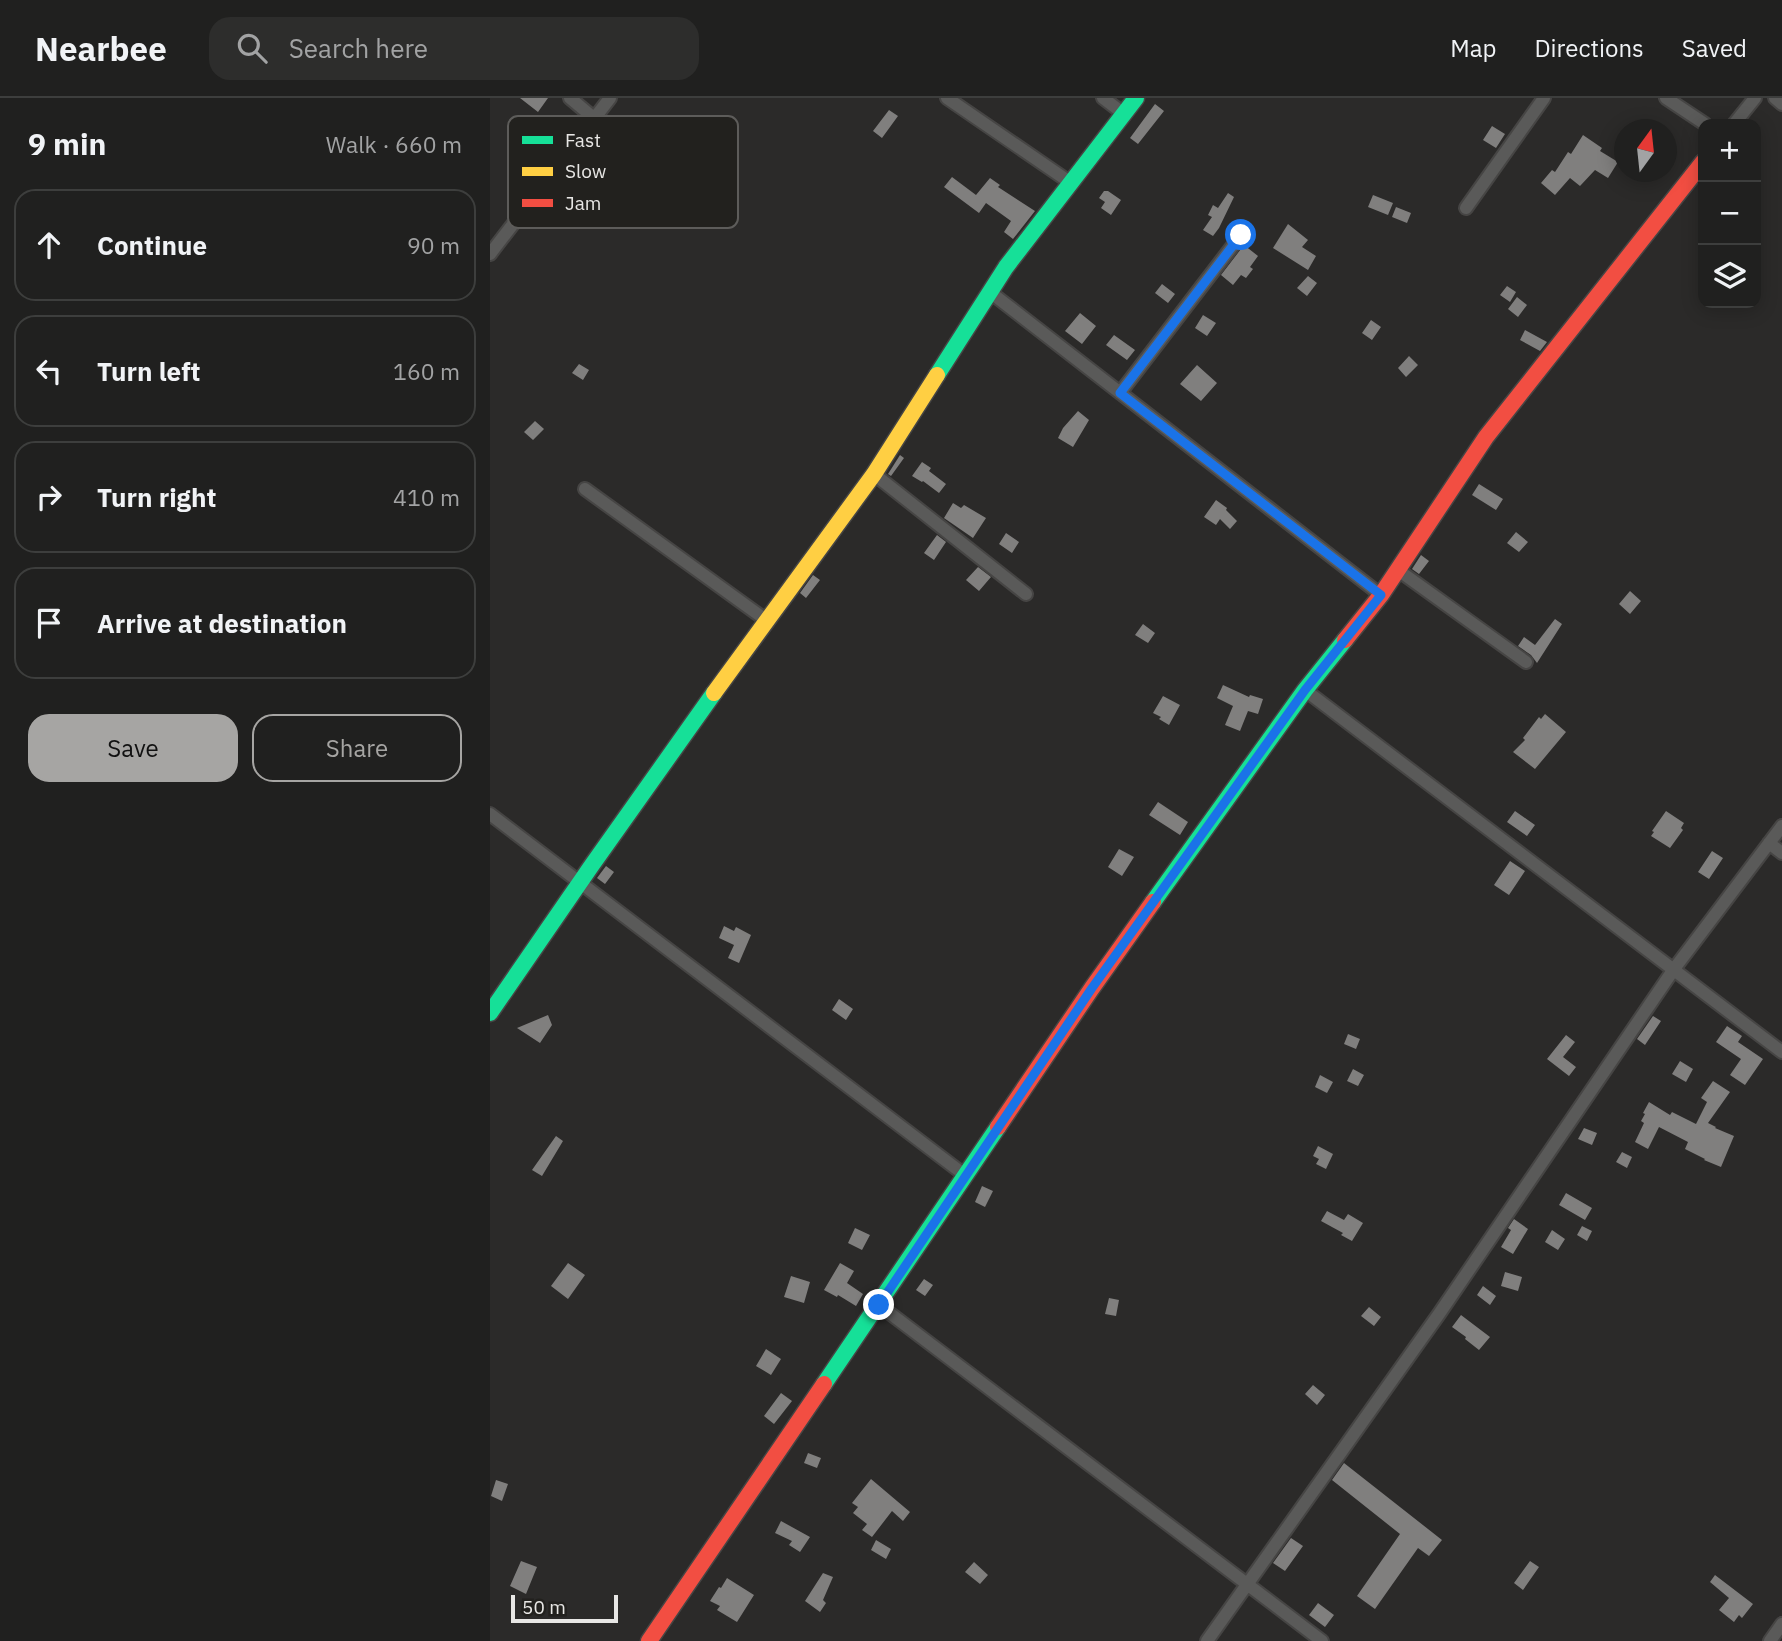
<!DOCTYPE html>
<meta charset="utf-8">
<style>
:root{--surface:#20201f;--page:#2d2d2c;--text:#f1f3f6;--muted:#a2a3a4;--line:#3d3e3d;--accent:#a6a5a3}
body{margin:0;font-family:"IBM Plex Sans",sans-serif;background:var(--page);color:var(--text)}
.controls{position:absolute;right:21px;top:21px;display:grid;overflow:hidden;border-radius:14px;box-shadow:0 4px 18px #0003}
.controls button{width:63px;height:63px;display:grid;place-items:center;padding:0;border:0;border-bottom:2px solid var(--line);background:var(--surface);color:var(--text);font:35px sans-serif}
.compass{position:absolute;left:1124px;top:21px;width:63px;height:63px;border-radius:50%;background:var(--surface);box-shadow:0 4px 18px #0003;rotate:15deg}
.scale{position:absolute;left:21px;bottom:18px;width:107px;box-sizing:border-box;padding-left:7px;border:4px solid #e8e7e5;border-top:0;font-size:19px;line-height:24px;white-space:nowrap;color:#e8e7e5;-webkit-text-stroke:5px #22211e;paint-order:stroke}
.stop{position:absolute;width:21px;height:21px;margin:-16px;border:5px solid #1a73e8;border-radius:50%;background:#fff}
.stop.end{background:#1a73e8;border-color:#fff;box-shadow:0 2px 7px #0008}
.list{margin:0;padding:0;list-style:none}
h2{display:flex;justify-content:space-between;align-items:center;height:91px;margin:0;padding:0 28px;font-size:30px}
h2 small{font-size:23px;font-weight:400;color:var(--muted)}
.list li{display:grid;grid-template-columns:46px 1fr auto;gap:21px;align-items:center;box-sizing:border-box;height:112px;margin:0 14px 14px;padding:0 14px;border:2px solid var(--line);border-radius:21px}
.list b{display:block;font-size:26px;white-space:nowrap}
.list em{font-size:23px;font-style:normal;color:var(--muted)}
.actions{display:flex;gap:14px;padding:21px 28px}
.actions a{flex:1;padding:16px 0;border:2px solid var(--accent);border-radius:21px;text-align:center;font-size:24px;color:var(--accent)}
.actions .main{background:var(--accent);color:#111}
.icon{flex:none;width:38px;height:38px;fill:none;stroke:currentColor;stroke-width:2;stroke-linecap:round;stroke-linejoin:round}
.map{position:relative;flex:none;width:1292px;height:1543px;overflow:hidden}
header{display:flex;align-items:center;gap:42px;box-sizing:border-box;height:98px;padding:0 35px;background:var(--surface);border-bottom:2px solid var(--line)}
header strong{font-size:33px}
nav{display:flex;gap:38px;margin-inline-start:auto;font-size:24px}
.search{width:490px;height:63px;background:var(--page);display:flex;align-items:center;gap:18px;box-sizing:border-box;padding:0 24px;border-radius:21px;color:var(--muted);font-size:26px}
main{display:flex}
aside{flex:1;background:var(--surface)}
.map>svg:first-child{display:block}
.building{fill:#807f7e}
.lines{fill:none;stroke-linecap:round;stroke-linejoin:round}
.street-casing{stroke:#464544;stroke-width:16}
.fast-casing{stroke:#464544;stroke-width:19}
.slow-casing{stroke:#464544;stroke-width:19}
.jam-casing{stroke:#464544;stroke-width:19}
.street{stroke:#5a5a59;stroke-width:12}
.fast{stroke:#16e098;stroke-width:16}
.slow{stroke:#ffcf43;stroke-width:16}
.jam{stroke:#f24e42;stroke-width:16}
.route{stroke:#1a73e8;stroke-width:9}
.key{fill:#22211e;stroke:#5d5c5a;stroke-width:2}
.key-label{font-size:19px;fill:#e8e7e5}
</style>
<header>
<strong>Nearbee</strong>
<div class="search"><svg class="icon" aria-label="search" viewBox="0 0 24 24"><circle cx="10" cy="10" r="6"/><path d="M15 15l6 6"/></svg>Search here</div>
<nav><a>Map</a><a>Directions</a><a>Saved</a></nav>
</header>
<main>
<aside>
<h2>9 min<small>Walk · 660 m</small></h2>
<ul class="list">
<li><svg class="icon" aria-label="ahead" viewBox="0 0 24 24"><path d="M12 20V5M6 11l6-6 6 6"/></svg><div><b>Continue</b></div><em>90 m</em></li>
<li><svg class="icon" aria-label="left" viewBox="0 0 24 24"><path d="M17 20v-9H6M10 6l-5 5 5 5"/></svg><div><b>Turn left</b></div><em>160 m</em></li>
<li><svg class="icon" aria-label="right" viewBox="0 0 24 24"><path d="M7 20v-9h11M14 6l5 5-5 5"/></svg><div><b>Turn right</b></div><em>410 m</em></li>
<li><svg class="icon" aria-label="arrive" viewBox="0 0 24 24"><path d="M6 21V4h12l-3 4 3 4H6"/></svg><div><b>Arrive at destination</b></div></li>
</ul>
<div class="actions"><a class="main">Save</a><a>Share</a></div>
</aside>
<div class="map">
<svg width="1292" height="1543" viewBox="0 0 1292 1543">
<rect width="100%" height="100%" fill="#2b2a29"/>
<!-- building -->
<path class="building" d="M30 0H58L48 14Z
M665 6 674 13 648 46 640 40Z
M399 12 408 18 392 40 383 33Z
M1002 28 1015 36 1006 50 993 42Z
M1093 37 1112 50 1110 53 1128 64 1118 80 1105 72 1090 88 1080 80 1065 97 1051 85 1062 72 1065 74 1078 54 1081 56Z
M462 79 486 97 500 80 510 87 508 89 545 113 523 141 514 134 521 123 496 105 489 115 454 89Z
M614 93H618L631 102 621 117 611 110 615 104 609 100Z
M738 95 744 99 729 130 723 138 713 132 722 119 718 117 723 107 728 110Z
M883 97 903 105 898 117 878 109Z
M906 109 921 115 917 125 902 119Z
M798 126 818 142 812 149 826 158 818 172 783 150Z
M754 147 768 158 760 169 763 171 756 180 751 177 743 187 731 177Z
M818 178 827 185 817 198 807 190Z
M672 186 685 196 678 205 665 195Z
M1017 188 1026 194 1020 204 1010 197Z
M1027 199 1037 207 1028 219 1018 211Z
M590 215 606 228 592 246 575 233Z
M713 217 726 225 717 238 705 230Z
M881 222 891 229 882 242 872 235Z
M1035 232 1057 244 1050 253 1030 242Z
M624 237 645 252 637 262 616 247Z
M919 258 928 267 916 279 908 270Z
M89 266 99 272 93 282 82 275Z
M707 267 727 285 711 303 690 286Z
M588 313 599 322 583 349 568 340 573 330Z
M45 323 54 331 43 342 34 334Z
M410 357 414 360 401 378 398 376Z
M432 364 441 370 439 373 456 386 449 395 433 383 432 384 422 378Z
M989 386 1013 401 1006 412 982 397Z
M726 402 737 410 736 412 747 423 740 431 730 421 726 427 714 419Z
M463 405 471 410 474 407 496 420 483 440 454 420Z
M1026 434 1038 444 1029 454 1017 445Z
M516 435 529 444 522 455 509 446Z
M447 437 456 444 444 462 434 455Z
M931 457 939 463 929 476 922 471Z
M488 469 501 479 489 493 476 482Z
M323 477 330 482 316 500 310 495Z
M1140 493 1151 503 1140 516 1129 506Z
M1065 521 1072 526 1047 565 1041 557 1028 548 1034 539 1045 547Z
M653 526 665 535 658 545 645 537Z
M733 587 759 599 760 597 773 601 768 616 758 613 750 633 735 627 743 608 727 600Z
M673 598 690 607 679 627 669 621 671 619 663 615Z
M1055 616 1076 634 1045 671 1023 654 1035 642 1033 640 1049 619 1051 621Z
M668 704 698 724 690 737 659 717Z
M1025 713 1045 727 1037 738 1017 724Z
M1176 713 1194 725 1191 730 1193 732 1180 750 1161 738 1164 734 1162 733Z
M629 751 644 759 632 778 618 769Z
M1222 753 1233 760 1219 781 1208 774Z
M1020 763 1035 773 1019 797 1004 787Z
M116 768 124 774 115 786 107 780Z
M234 828 244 833 246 829 261 837 249 865 238 860 244 847 229 840Z
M349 901 363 911 356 922 342 912Z
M58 917 62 927 50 945 27 930Z
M1163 918 1171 923 1155 947 1147 941Z
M1237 928 1252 938 1248 944 1273 961 1255 987 1240 977 1251 961 1226 944Z
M858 936 870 941 866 951 854 946Z
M1076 937 1085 944 1073 959 1086 969 1079 978 1057 961Z
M1190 963 1203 971 1196 984 1182 976Z
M863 971 874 977 868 988 857 983Z
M830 977 843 984 837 995 825 989Z
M1223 983 1240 994 1218 1025 1226 1029 1225 1030 1244 1038 1231 1069 1214 1062 1215 1061 1195 1051 1198 1044 1169 1029 1158 1051 1145 1044 1154 1025 1151 1023 1155 1016 1153 1015 1159 1004 1180 1017 1182 1014 1206 1026 1217 1004 1211 1000Z
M1094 1030 1107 1035 1102 1047 1088 1041Z
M66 1038 73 1043 52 1078 42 1072Z
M828 1048 843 1056 836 1071 826 1066 829 1061 823 1058Z
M1132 1054 1142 1059 1137 1070 1126 1064Z
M492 1088 503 1093 495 1109 485 1104Z
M1076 1095 1102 1110 1095 1122 1069 1107Z
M837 1113 854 1122 858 1116 873 1125 862 1143 851 1137 853 1135 831 1123Z
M1024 1121 1038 1131 1023 1156 1011 1149 1021 1132 1018 1130Z
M1092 1128 1102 1133 1097 1143 1087 1137Z
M365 1130 380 1137 372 1152 358 1145Z
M1062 1132 1075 1141 1068 1152 1055 1144Z
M78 1165 95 1177 78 1201 61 1188Z
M350 1165 364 1173 357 1185 373 1196 366 1208 348 1197 347 1199 334 1192Z
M1015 1174 1032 1179 1028 1193 1011 1188Z
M301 1178 320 1184 314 1205 294 1199Z
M434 1181 443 1187 435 1198 426 1192Z
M993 1188 1006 1198 1000 1207 987 1197Z
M619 1200 629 1202 626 1218 615 1216Z
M879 1209 891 1219 884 1228 871 1218Z
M971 1217 1000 1239 989 1252 975 1241 976 1239 962 1229Z
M276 1251 291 1261 281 1277 266 1268Z
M823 1287 835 1297 827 1307 815 1296Z
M291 1295 302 1303 284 1326 274 1318Z
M318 1355 331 1360 327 1370 314 1365Z
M854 1365 952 1442 939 1458 928 1450 885 1511 867 1498 910 1436 842 1382Z
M381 1381 420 1414 413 1423 402 1413 382 1439 372 1432 377 1426 363 1415 368 1409 362 1405Z
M6 1382 18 1386 12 1403 1 1398Z
M291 1423 320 1439 310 1454 299 1447 302 1443 285 1435Z
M801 1440 813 1448 795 1473 783 1465Z
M386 1442 401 1451 396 1461 381 1452Z
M31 1463 47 1469 36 1496 20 1488Z
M1040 1463 1049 1469 1033 1492 1024 1485Z
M484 1464 498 1477 490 1486 475 1474Z
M333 1475 343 1479 333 1502 336 1505 330 1514 315 1503Z
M1225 1477 1263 1506 1252 1520 1249 1517 1244 1524 1229 1512 1239 1500 1220 1484Z
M237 1480 264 1497 247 1524 227 1512 230 1508 220 1503 229 1489 231 1490Z
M828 1505 844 1517 835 1529 819 1517Z"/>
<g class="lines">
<defs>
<path id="street" d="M80 0 105 21
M457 0 581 85
M613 0 634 16
M1176 0 1215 26
M1285 0 1292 6
M1244 26 1265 0
M976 110 1054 0
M0 156 120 0
M500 194 891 497
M630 295 751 137
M384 376 536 496
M95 391 276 522
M908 472 1036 564
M815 592 1292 954
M0 716 476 1078
M1279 745 1292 755
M389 1207 832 1543
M717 1543 949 1216 1184 871 1292 728
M1280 1543 1292 1526"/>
<path id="fast" d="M447 277 516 169 646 0
M663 804 815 592 855 542
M0 915 102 767 224 595
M334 1286 508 1029"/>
<path id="slow" d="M224 595 384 376 447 277"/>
<path id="jam" d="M855 542 891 497 996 339 1213 64
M508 1029 602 890 663 804
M159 1543 334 1286"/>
</defs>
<!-- street casing -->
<use href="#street" class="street-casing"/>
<!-- fast casing -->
<use href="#fast" class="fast-casing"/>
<!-- slow casing -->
<use href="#slow" class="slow-casing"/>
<!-- jam casing -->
<use href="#jam" class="jam-casing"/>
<!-- street -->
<use href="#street" class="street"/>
<!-- fast -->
<use href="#fast" class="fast"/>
<!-- slow -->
<use href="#slow" class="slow"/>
<!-- jam -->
<use href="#jam" class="jam"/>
</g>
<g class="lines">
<!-- route -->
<path class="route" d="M389 1207 602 890 815 592 891 497 630 295 751 137"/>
</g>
<!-- legend -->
<rect x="18" y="18" width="230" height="112" rx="10" class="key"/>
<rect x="32" y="38" width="31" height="8" fill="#16e098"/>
<rect x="32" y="69" width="31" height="9" fill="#ffcf43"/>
<rect x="32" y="101" width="31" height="8" fill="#f24e42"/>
<g class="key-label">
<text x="75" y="49">Fast</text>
<text x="75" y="80">Slow</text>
<text x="75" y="112">Jam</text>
</g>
</svg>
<div class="controls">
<button>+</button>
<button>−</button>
<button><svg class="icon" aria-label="layers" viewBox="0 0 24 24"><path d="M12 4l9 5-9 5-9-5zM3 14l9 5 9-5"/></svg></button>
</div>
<svg class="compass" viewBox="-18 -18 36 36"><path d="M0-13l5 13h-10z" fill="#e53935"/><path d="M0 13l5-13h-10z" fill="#a2a3a4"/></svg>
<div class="scale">50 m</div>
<div class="stop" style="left:751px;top:137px"></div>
<div class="stop end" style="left:389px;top:1207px"></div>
</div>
</main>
